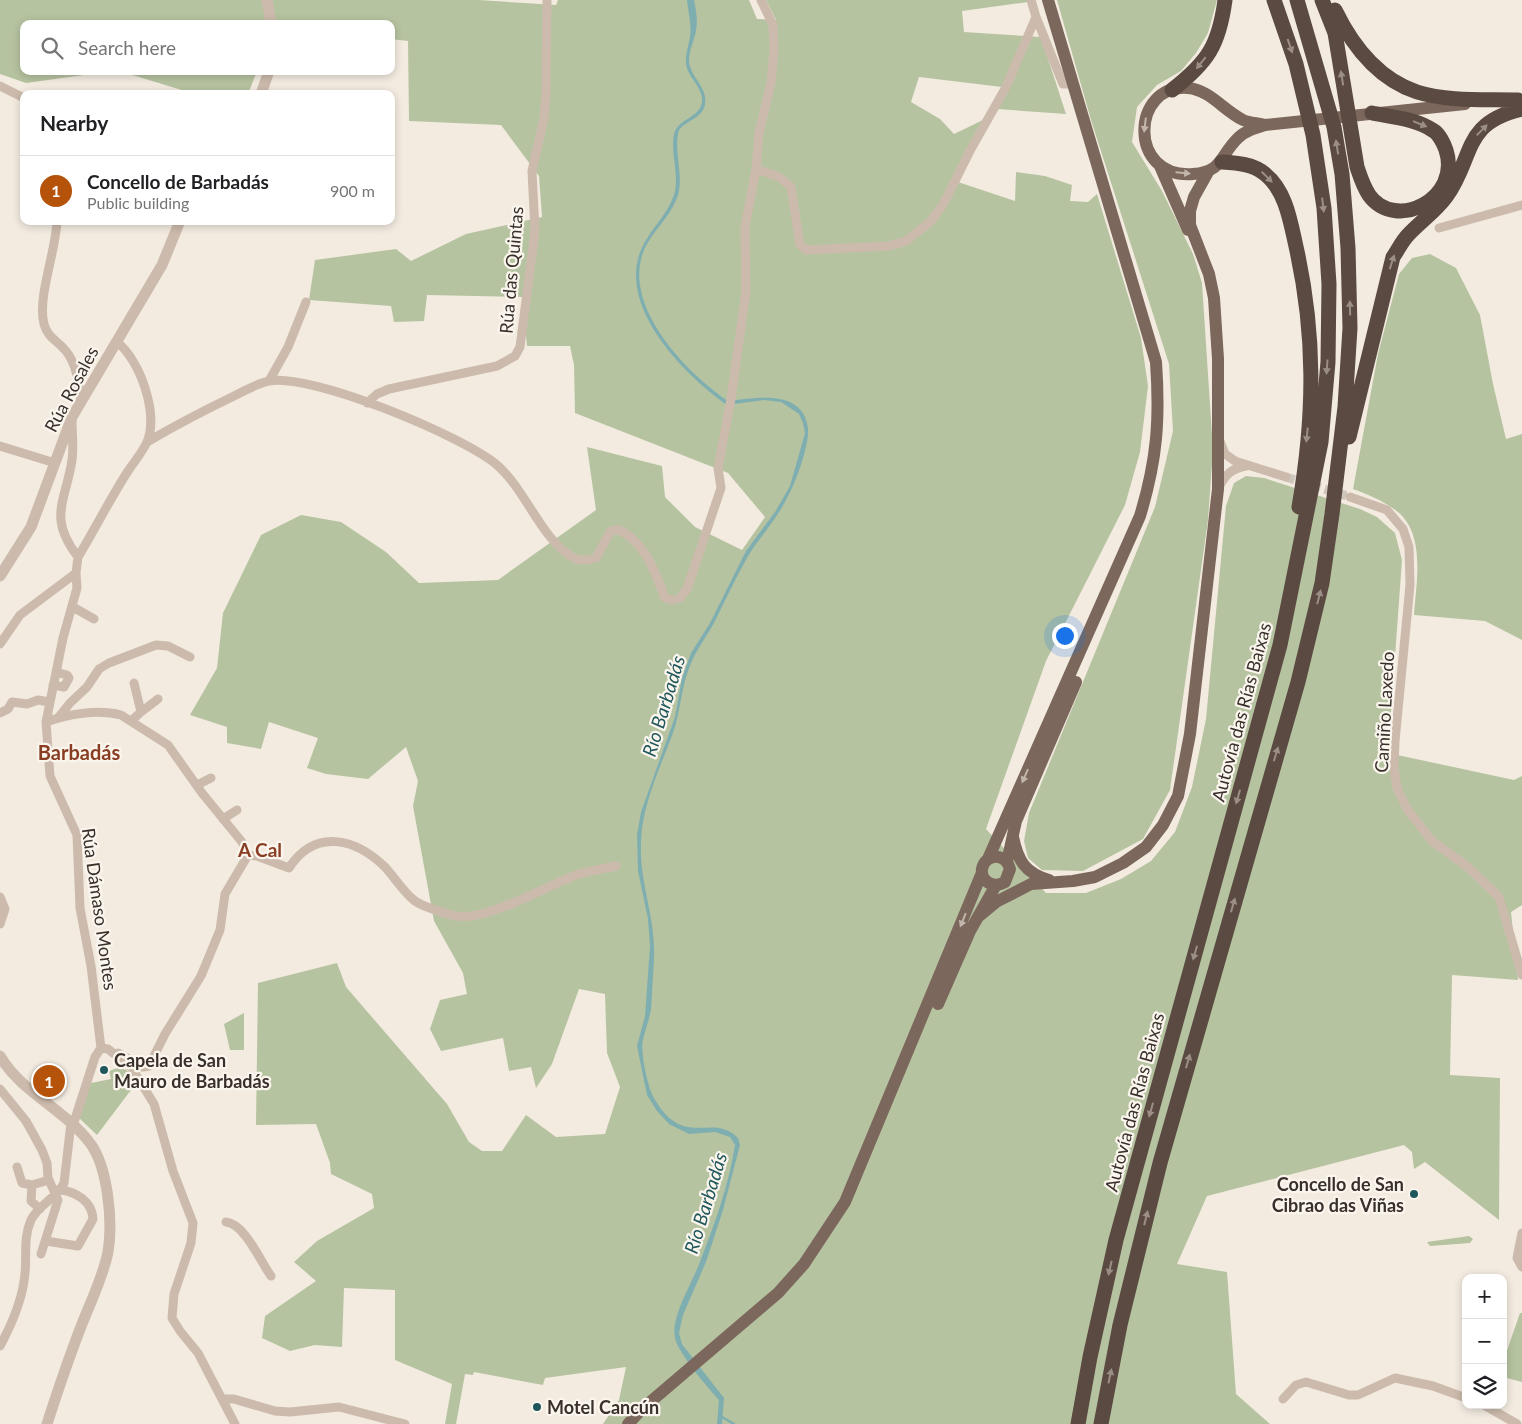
<!DOCTYPE html>
<meta charset="utf-8">
<style>
:root{--surface:#fff;--page:#f6f6f6;--text:#202124;--muted:#757577;--line:#e0e0e0;--accent:#b45309}
body{margin:0;font-family:Lato,sans-serif;background:var(--page);color:var(--text)}
.controls{position:absolute;right:15px;bottom:15px;display:grid;overflow:hidden;border-radius:10px;box-shadow:0 2px 8px #0003}
.controls button{width:45px;height:45px;display:grid;place-items:center;padding:0;border:0;border-bottom:1px solid var(--line);background:var(--surface);color:var(--text);font:25px sans-serif}
.you{position:absolute;left:1064px;top:635px;width:18px;height:18px;margin:-12px;border:4px solid #fff;border-radius:50%;background:#1a73e8;box-shadow:0 0 0 8px #1a73e833}
.badge{display:grid;place-items:center;width:32px;height:32px;border-radius:50%;background:var(--accent);color:#fff;font-size:16px;font-weight:700}
.pin{position:absolute;translate:-50% -50%;border:2px solid #fff;box-shadow:0 1px 5px #0006}
.list{margin:0;padding:0;list-style:none}
h2{display:flex;justify-content:space-between;align-items:center;height:65px;margin:0;padding:0 20px;font-size:21px}
h2 small{font-size:16px;font-weight:400;color:var(--muted)}
.list li{display:grid;grid-template-columns:32px 1fr auto;gap:15px;align-items:center;box-sizing:border-box;height:70px;padding:0 20px;border-top:1px solid var(--line)}
.list b{display:block;font-size:19px;white-space:nowrap}
.list p{margin:0;font-size:16px;white-space:nowrap;color:var(--muted)}
.list em{font-size:16px;font-style:normal;color:var(--muted)}
.icon{flex:none;width:28px;height:28px;fill:none;stroke:currentColor;stroke-width:2;stroke-linecap:round;stroke-linejoin:round}
.map{position:relative;flex:none;width:1522px;height:1424px;overflow:hidden}
.search{position:absolute;background:var(--surface);box-shadow:0 2px 8px #0003;left:20px;top:20px;width:375px;height:55px;display:flex;align-items:center;gap:12px;box-sizing:border-box;padding:0 18px;border-radius:10px;color:var(--muted);font-size:19px}
.panel{position:absolute;background:var(--surface);box-shadow:0 2px 8px #0003;left:20px;top:90px;width:375px;height:135px;border-radius:10px}
.map>svg:first-child{display:block}
.green{fill:#b6c3a0}
.water{fill:#7faeb1}
.lines{fill:none;stroke-linecap:round;stroke-linejoin:round}
.stream{stroke:#7faeb1;stroke-width:2.5}
.minor-tunnel{stroke:#cec6bc;stroke-width:9;stroke-dasharray:9 4.5;stroke-linecap:butt}
.minor{stroke:#ccbbac;stroke-width:9}
.tertiary{stroke:#ccbbac;stroke-width:11}
.primary{stroke:#7c675c;stroke-width:12}
.motorway{stroke:#5b4a42;stroke-width:15}
.oneway{fill:#9b8e86}
.oneway2{fill:#c1b5ac}
.poi-dot{fill:#20575c;stroke:#faf5ed;stroke-width:2}
.labels{text-anchor:middle;dominant-baseline:central;stroke-width:4.5;stroke-linejoin:round;paint-order:stroke}
.street-label{font-size:18px;fill:#3a302b;stroke:#faf5ed}
.poi-label{font-size:18px;font-weight:bold;fill:#3a302b;stroke:#faf5ed;text-anchor:start}
.water-label{font-size:19px;font-style:italic;fill:#20575c;stroke:#faf5ed}
.neighbourhood-label{font-size:19px;font-weight:bold;fill:#893e23;stroke:#faf5ed}
.quarter-label{font-size:20px;font-weight:bold;fill:#893e23;stroke:#faf5ed}
</style>
<div class="map">
<svg width="1522" height="1424" viewBox="0 0 1522 1424">
<rect width="100%" height="100%" fill="#f3ebe0"/>
<!-- green -->
<path class="green" d="M0 0H479L556 5 558 0H749L757 19 776 20 766 0H1027L1028 2 962 11 964 32 1041 37 1066 114 997 109 1002 87 919 77 911 102 940 119 954 134 985 119 958 182 1015 201 1016 172 1045 176 1072 185 1070 201H1072L1088 202 1097 194 1141 338 1148 386 1140 452 1125 505 1046 661 986 829 1046 893H1086L1121 879 1151 861 1175 832 1192 787 1206 719 1226 506 1234 483 1246 476 1264 478 1360 509 1377 517 1395 533 1402 560 1388 753 1514 780 1522 776V905L1511 912 1518 980 1452 975 1450 1075 1500 1078 1499 1220 1425 1162 1414 1169 1412 1152 1404 1145 1207 1196 1177 1264 1227 1272 1236 1394 1270 1424H603L619 1400 626 1367 545 1378 543 1385 474 1372 473 1375 465 1374 456 1424H445L452 1384 395 1360V1290L344 1288 342 1347 315 1345 290 1351 262 1338 265 1316 316 1281 294 1262 317 1241 374 1208 372 1194 331 1174 330 1163 316 1124 256 1125 258 983 337 963 346 987 447 1104 469 1142 482 1151H502L526 1115 556 1137 605 1134 620 1087 607 1053 605 994 579 989 552 1064 536 1088 531 1067 509 1071 503 1038 441 1051 430 1029 440 1000 467 994 463 973 434 921 413 806 418 781 406 747 368 779 326 774 307 768 318 738 269 722 261 749 227 743V727L190 715 217 668 223 613 261 535 301 515 341 522 386 552 419 583 498 580 596 510 587 447 662 466 665 497 695 527 742 550 765 517 728 473 575 413 574 365 570 346H527L522 297 427 295 424 321 394 322 391 306 309 300 315 260 396 249 411 261 466 234 542 217 539 176 501 125 409 121 408 41 391 39V24H24V71H113L26 83 0 74Z
M1057 0H1217L1208 33 1196 53 1181 71 1157 85 1137 107 1132 142 1162 191 1193 254 1202 283 1213 450 1208 520 1170 790 1143 839 1083 871 1042 870 1028 858 1024 841 1029 813 1155 507 1173 431 1169 364 1091 120Z
M119 71H257L248 94H195Z
M1430 254 1456 268 1480 315 1493 384 1506 439 1522 434V640L1485 621 1414 615C1416 583 1426 536 1398 512 1384 501 1369 495 1353 489L1378 354 1399 274 1412 258Z
M244 1013V1050H230L224 1024Z
M120 1067 130 1072 137 1082 97 1135 78 1117 91 1083 111 1079 109 1071Z
M1469 1236 1473 1239 1470 1243 1430 1246 1427 1242Z
M1520 1313H1522V1382L1503 1377V1362Z"/>
<!-- water -->
<path class="water" d="M687 0H694C696 10 698 20 696 31 694 41 689 50 689 61 690 77 708 87 705 104 703 118 687 120 679 130 673 151 684 174 678 195 671 217 653 230 644 250 621 306 687 373 728 401 755 398 803 388 808 428 809 437 806 446 804 455 797 479 788 500 773 521 765 533 754 545 747 558 735 579 725 601 714 623 705 639 694 653 688 671 681 691 680 713 673 733 660 768 642 805 641 842 639 883 656 917 654 959 653 976 652 993 651 1010 649 1021 645 1030 643 1040 640 1052 648 1088 654 1098 684 1151 712 1111 738 1138L740 1145 723 1210 706 1262 683 1315 679 1333 682 1344 724 1398 722 1424H717L719 1400C708 1388 678 1353 675 1338 670 1317 694 1280 701 1259 715 1223 729 1184 735 1145L730 1137 715 1132 689 1134 669 1124 657 1111 647 1095 637 1046 645 1016 650 946 648 919 638 871 637 835 641 812 675 717 682 678 691 653 710 623 746 551 775 512 790 486 805 433 803 423 799 414 781 402 764 400 727 405C684 375 617 307 641 250 649 230 667 216 674 195 680 175 670 154 674 134 678 118 701 118 702 101 703 90 692 80 688 71 683 59 688 49 690 37 692 25 688 12 687 0Z"/>
<g class="lines">
<!-- stream -->
<path class="stream" d="M722 1417 734 1424"/>
<!-- minor-tunnel -->
<path class="minor-tunnel" d="M1286 477 1350 497"/>
<!-- minor -->
<path class="minor" d="M1036 17 1063 84H1073
M0 86 24 98
M756 169 779 177 791 187 800 245 806 250 889 246 906 241 931 221 944 203 971 149 1006 87 1036 17 1031 0
M57 221C56 251 37 298 44 324 47 337 58 341 66 351 77 365 79 384 81 402
M1439 228 1522 205
M269 381 288 347 306 302
M367 403 377 394 389 389 497 366 515 356 520 347 535 231 532 171 544 118 546 93 547 0
M72 421C72 434 74 447 72 460 66 501 47 517 78 557
M1220 441 1225 454 1235 461 1286 477
M147 442C176 425 205 410 234 396 245 391 257 383 269 381 312 373 463 436 497 465 526 490 542 541 574 558 581 561 589 560 596 558L610 532 617 529C644 540 655 572 665 598L672 600 680 598 687 589 721 488 718 468 731 399 746 291 745 227 756 169 759 133 771 83 774 51 773 25 761 0
M0 446 55 463
M1219 487C1226 474 1231 469 1246 466
M1350 497 1387 510 1403 529 1409 547 1410 585 1395 741 1394 767 1397 788 1407 809 1432 841 1469 868 1499 897 1522 975
M76 573 77 588 63 638 46 722 50 776 77 835 80 908 91 966 101 1048
M73 607 94 619
M0 644 20 615 76 573 78 557C95 529 110 499 128 471 134 462 142 453 147 442 159 414 140 360 117 342
M53 685 64 687 69 678 67 675 56 672
M141 712 158 699
M0 713 8 709 12 702 27 704 38 700 49 702
M58 718 70 703 87 687 99 669 109 663 156 645 168 646 190 657
M131 721 141 712 134 683
M46 722C68 714 98 709 121 715L168 745 202 793 242 842 248 855 257 856 289 868C315 828 355 838 385 867 395 878 404 893 415 901 425 908 440 911 451 915 481 925 546 886 576 875 588 871 603 869 616 866
M197 785 211 778
M223 819 237 810
M0 897 5 909 0 924
M118 1053 143 1067 149 1066 165 1034 201 976 220 930 225 894 248 855
M0 1089 26 1121 42 1150 47 1163 48 1178 58 1200 41 1254
M73 1125 95 1057 101 1048 108 1049 132 1068 154 1104 173 1171 193 1223 191 1243 174 1294 172 1318 180 1331 198 1353 235 1424
M17 1167 22 1183 32 1185
M40 1209 31 1201 32 1185 49 1180
M226 1222C245 1224 260 1261 271 1276
M1522 1233 1517 1258 1522 1267
M46 1241 78 1246 93 1219C92 1201 76 1192 61 1190
M0 1346C12 1324 23 1298 25 1273 27 1255 23 1238 31 1220 38 1205 57 1198 64 1183L71 1123
M224 1399H234L275 1411 290 1412 339 1407 405 1424
M1283 1399 1296 1385 1306 1382 1349 1395H1358L1395 1378 1433 1386 1466 1398
M1484 1405 1517 1424"/>
<!-- tertiary -->
<path class="tertiary" d="M267 0 271 24
M261 94 269 71
M0 576 31 527 72 417 162 265 180 221
M0 1056C21 1092 64 1109 90 1143 108 1167 113 1222 108 1252 103 1277 91 1301 82 1324 69 1357 58 1390 47 1424"/>
<!-- primary -->
<path class="primary" d="M1265 125C1258 123 1249 123 1243 120 1223 110 1210 90 1188 88 1131 83 1127 179 1193 174 1223 172 1220 155 1238 138 1245 131 1255 128 1265 125L1465 104
M1160 166 1188 230
M1013 837C1018 861 1025 873 1049 880
M988 859C998 854 1007 858 1010 869L1005 882C988 892 973 872 988 859L1140 516C1157 460 1160 420 1156 362L1048 0
M1007 862 1016 821 1076 682
M979 916 996 902 1031 884 1073 881 1095 877 1123 863 1146 847 1163 825 1178 796 1190 734 1218 489V359L1214 298 1209 274 1190 225V211L1194 197 1208 172
M938 1004 970 931 996 885
M628 1424 642 1409 778 1293 804 1264 845 1202 981 875"/>
<!-- motorway -->
<path class="motorway" d="M1322 0 1335 33 1357 167C1360 176 1363 186 1369 195 1395 232 1462 199 1446 150 1444 144 1439 134 1434 131 1417 119 1393 117 1372 113
M1335 10C1352 45 1378 79 1417 92 1449 102 1485 99 1518 100
M1172 90C1208 62 1219 45 1225 0
M1222 162C1237 163 1253 164 1265 174 1285 190 1290 219 1295 242 1316 333 1315 415 1299 507
M1349 437 1393 257C1398 250 1402 241 1408 235 1420 222 1436 211 1446 197 1475 157 1461 123 1522 109
M1078 1424 1090 1357 1116 1240 1280 645 1321 442 1328 362 1329 284 1324 208 1313 135 1296 64 1274 0
M1101 1424 1120 1325 1160 1163 1298 682 1322 583 1332 514 1345 407 1350 328 1348 248 1342 174 1334 127 1297 0"/>
</g>
<!-- one-way arrows -->
<defs><path id="oneway-solid" d="M-6-.8H1V-3.2L6.5 0L1 3.2V.8H-6Z" transform="scale(1.25)"/></defs>
<g class="oneway">
<use href="#oneway-solid" transform="translate(1290 46) rotate(71)"/>
<use href="#oneway-solid" transform="translate(1201 63) rotate(129)"/>
<use href="#oneway-solid" transform="translate(1342 78) rotate(-99)"/>
<use href="#oneway-solid" transform="translate(1420 124) rotate(22)"/>
<use href="#oneway-solid" transform="translate(1482 130) rotate(-45)"/>
<use href="#oneway-solid" transform="translate(1337 147) rotate(-99)"/>
<use href="#oneway-solid" transform="translate(1267 177) rotate(45)"/>
<use href="#oneway-solid" transform="translate(1323 205) rotate(83)"/>
<use href="#oneway-solid" transform="translate(1392 262) rotate(-72)"/>
<use href="#oneway-solid" transform="translate(1350 308) rotate(-91)"/>
<use href="#oneway-solid" transform="translate(1327 367) rotate(94)"/>
<use href="#oneway-solid" transform="translate(1307 435) rotate(96)"/>
<use href="#oneway-solid" transform="translate(1319 597) rotate(-76)"/>
<use href="#oneway-solid" transform="translate(1276 754) rotate(-73)"/>
<use href="#oneway-solid" transform="translate(1238 797) rotate(106)"/>
<use href="#oneway-solid" transform="translate(1233 905) rotate(-74)"/>
<use href="#oneway-solid" transform="translate(1195 953) rotate(106)"/>
<use href="#oneway-solid" transform="translate(1188 1061) rotate(-74)"/>
<use href="#oneway-solid" transform="translate(1151 1110) rotate(106)"/>
<use href="#oneway-solid" transform="translate(1146 1218) rotate(-76)"/>
<use href="#oneway-solid" transform="translate(1110 1268) rotate(103)"/>
<use href="#oneway-solid" transform="translate(1110 1376) rotate(-78)"/>
</g>
<g class="oneway2">
<use href="#oneway-solid" transform="translate(1145 125) rotate(97)"/>
<use href="#oneway-solid" transform="translate(1183 173) rotate(5)"/>
<use href="#oneway-solid" transform="translate(1025 776) rotate(114)"/>
<use href="#oneway-solid" transform="translate(963 920) rotate(112)"/>
</g>
<!-- markers -->
<g class="poi-dot">
<circle cx="104" cy="1070" r="5"/>
<circle cx="1414" cy="1194" r="5"/>
<circle cx="537" cy="1407" r="5"/>
</g>
<g class="labels">
<!-- street labels -->
<g class="street-label">
<text transform="translate(511 270) rotate(-85)">Rúa das Quintas</text>
<text transform="translate(71 389) rotate(-62)">Rúa Rosales</text>
<text transform="translate(1241 712) rotate(-75)">Autovía das Rías Baixas</text>
<text transform="translate(1384 712) rotate(-87)">Camiño Laxedo</text>
<text transform="translate(100 909) rotate(82)">Rúa Dámaso Montes</text>
<text transform="translate(1134 1102) rotate(-75)">Autovía das Rías Baixas</text>
</g>
<!-- poi labels -->
<g class="poi-label">
<text x="114" y="1060">Capela de San<tspan x="114" dy="21">Mauro de Barbadás</tspan></text>
<text x="1404" y="1184" text-anchor="end">Concello de San<tspan x="1404" dy="21">Cibrao das Viñas</tspan></text>
<text x="547" y="1407">Motel Cancún</text>
</g>
<!-- water labels -->
<g class="water-label">
<text transform="translate(663 706) rotate(-73)">Río Barbadás</text>
<text transform="translate(705 1203) rotate(-73)">Río Barbadás</text>
</g>
<!-- neighbourhood labels -->
<g class="neighbourhood-label">
<text x="260" y="849">A Cal</text>
</g>
<!-- quarter labels -->
<g class="quarter-label">
<text x="79" y="752">Barbadás</text>
</g>
</g>
</svg>
<div class="controls">
<button>+</button>
<button>−</button>
<button><svg class="icon" aria-label="layers" viewBox="0 0 24 24"><path d="M12 4l9 5-9 5-9-5zM3 14l9 5 9-5"/></svg></button>
</div>
<div class="you"></div>
<div class="pin badge" style="left:49px;top:1081px">1</div>
<div class="search"><svg class="icon" aria-label="search" viewBox="0 0 24 24"><circle cx="10" cy="10" r="6"/><path d="M15 15l6 6"/></svg>Search here</div>
<section class="panel">
<h2>Nearby<small></small></h2>
<ul class="list">
<li><span class="badge">1</span><div><b>Concello de Barbadás</b><p>Public building</p></div><em>900 m</em></li>
</ul>
</section>
</div>
